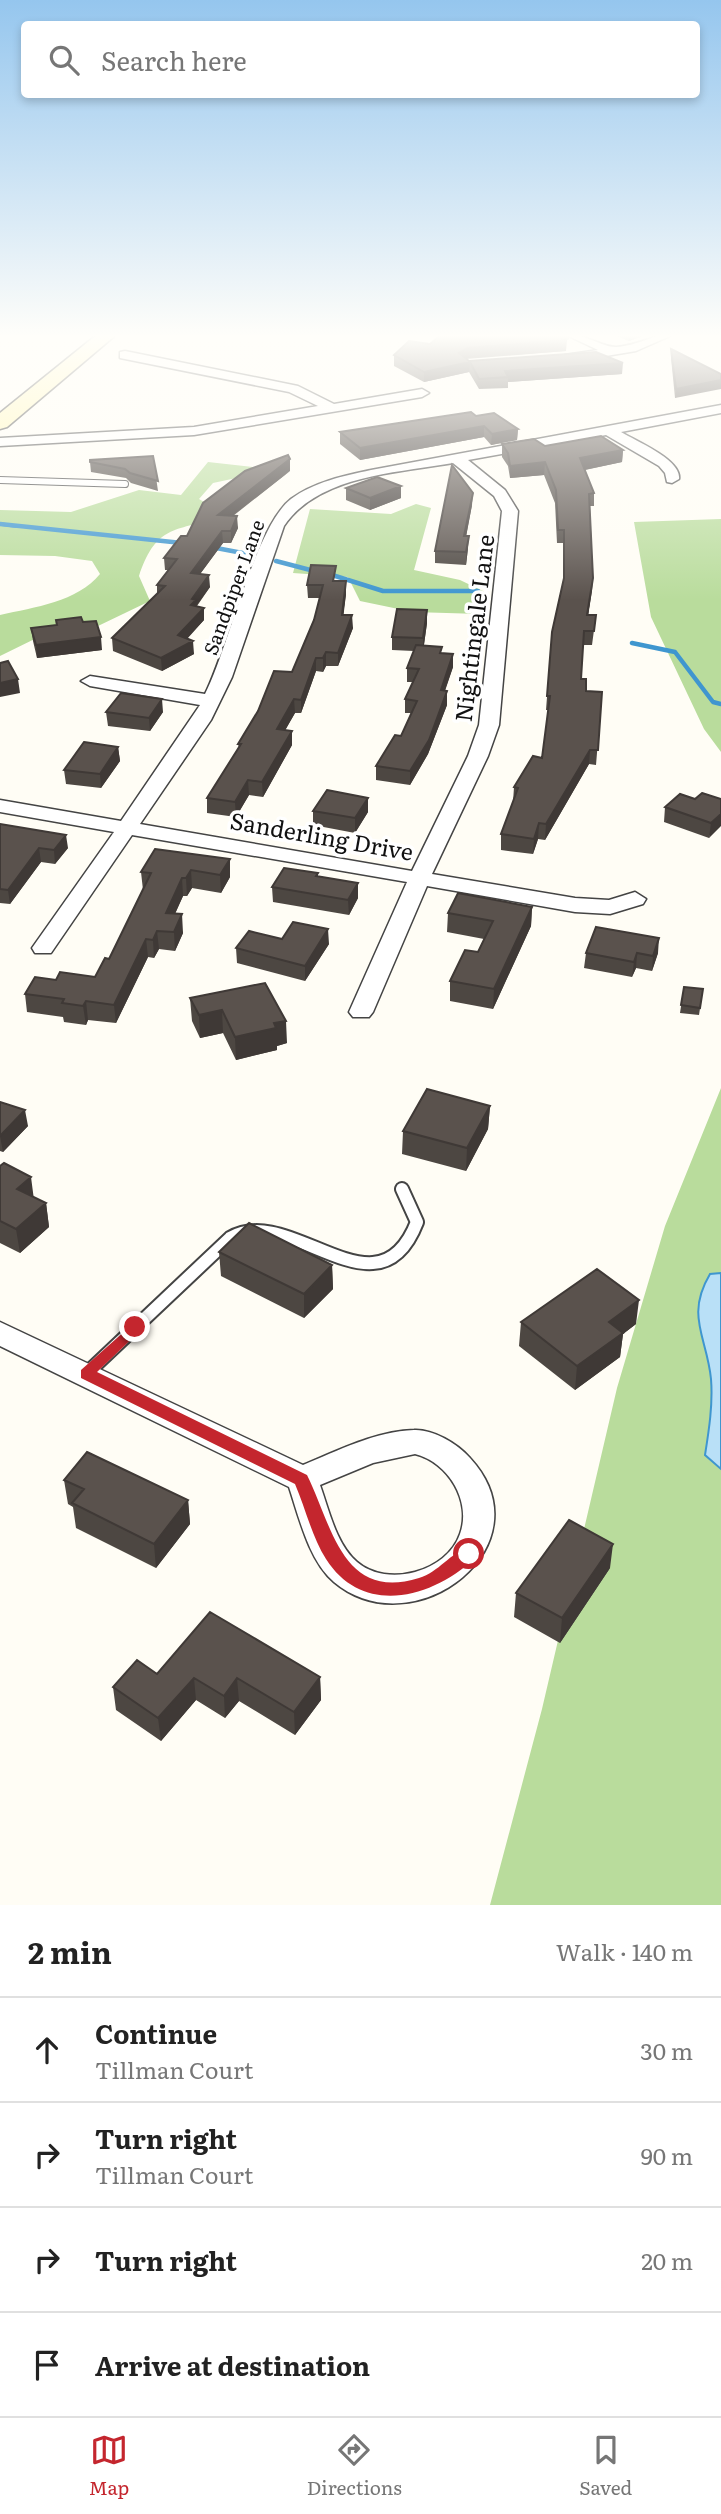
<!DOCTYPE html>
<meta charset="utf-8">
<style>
:root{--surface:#fff;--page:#f6f6f6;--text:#222;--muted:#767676;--line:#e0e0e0;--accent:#c4262e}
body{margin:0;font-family:Literata,serif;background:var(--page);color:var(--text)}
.stop{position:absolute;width:21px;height:21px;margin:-16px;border:5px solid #c4262e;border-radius:50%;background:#fff}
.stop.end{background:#c4262e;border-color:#fff;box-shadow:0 2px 7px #0008}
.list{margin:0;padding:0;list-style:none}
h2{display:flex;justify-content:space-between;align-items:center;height:91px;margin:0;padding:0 28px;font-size:30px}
h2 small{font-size:23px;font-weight:400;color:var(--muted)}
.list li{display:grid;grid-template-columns:46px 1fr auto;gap:21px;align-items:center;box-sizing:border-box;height:105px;padding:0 28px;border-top:2px solid var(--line)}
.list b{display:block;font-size:26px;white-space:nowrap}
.list p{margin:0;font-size:23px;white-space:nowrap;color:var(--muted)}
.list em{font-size:23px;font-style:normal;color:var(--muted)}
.icon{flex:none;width:38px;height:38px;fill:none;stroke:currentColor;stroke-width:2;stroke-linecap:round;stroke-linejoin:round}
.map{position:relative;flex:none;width:721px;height:1905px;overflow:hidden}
.search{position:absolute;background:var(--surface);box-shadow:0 4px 10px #0003;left:21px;right:21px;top:21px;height:77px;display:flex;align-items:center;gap:18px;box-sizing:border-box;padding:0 24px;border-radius:7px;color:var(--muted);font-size:26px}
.sheet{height:511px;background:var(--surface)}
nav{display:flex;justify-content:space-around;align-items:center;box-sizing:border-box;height:98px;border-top:2px solid var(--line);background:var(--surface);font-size:19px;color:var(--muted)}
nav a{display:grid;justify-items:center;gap:4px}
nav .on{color:var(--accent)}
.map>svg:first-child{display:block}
.forest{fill:#b9dc9c}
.water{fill:#b9e0f7;stroke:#3f96cf;stroke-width:2}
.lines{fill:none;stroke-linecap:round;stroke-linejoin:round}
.stream-far1{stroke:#3f96cf;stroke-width:3.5}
.stream{stroke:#3f96cf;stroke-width:4.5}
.lane-far1-casing{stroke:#444;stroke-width:8}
.lane-casing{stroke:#444;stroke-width:16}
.street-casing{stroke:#444;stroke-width:3}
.secondary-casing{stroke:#333;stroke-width:3}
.lane-far1{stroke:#fff;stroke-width:6}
.lane{stroke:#fff;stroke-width:12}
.street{fill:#fff;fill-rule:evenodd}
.secondary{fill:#fff6b0;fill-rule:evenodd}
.wall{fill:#4d4742}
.shaded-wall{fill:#3f3936}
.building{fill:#5a524d;stroke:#3f3936;stroke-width:2}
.route{fill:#c4262e}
.labels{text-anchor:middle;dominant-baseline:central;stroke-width:7;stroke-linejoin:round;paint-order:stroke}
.far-street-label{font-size:19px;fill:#111;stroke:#fff}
.street-label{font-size:23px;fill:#111;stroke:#fff}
</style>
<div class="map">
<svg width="721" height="1905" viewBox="0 0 721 1905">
<rect width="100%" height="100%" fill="#fffdf5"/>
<!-- forest -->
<path class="forest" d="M208 462 253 467 255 474 213 483 199 499 217 510 214 520C171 530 155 529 139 576L150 601 98 626 55 629 0 656V615C35 607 77 602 100 574L92 561 55 556 0 555V510L71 512 139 490 181 495Z
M416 504 431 508 414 570 460 580 485 592 480 614 413 612 360 601 348 577 293 573 310 509 391 514Z
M721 519V752L704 729 651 617 634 522Z
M721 1088V1905H490L542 1709 617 1388 665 1226Z"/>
<!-- water -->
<path class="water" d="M721 1273V1469L705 1455C709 1430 713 1404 711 1379 707 1337 685 1316 710 1274Z"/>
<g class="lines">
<!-- stream-far1 -->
<path class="stream-far1" d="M0 524 15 526"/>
<!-- stream -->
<path class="stream" d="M0 524 182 543
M211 547 253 555
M276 561 318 572
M329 574 383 591H478
M632 643 675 652 713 702 721 704"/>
<defs>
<path id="lane-far1" d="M0 480 125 484"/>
<path id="lane" d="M86 1374 230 1238C291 1202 378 1323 417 1222L402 1189"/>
<path id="street" d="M562 333C584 333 601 347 616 347 638 346 655 333 677 333L636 351 570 362 565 361V355L598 350Z
M125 351 298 386 334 404 422 389 429 393 422 397 194 435 0 446V438L194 427 318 406 289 392 120 358V352Z
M721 405V413L621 432C636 441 682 460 679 479L672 483 667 482 665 473 659 466 606 435 468 460 505 490 518 511 499 725 488 756 432 874 575 898 609 900 635 892 646 899 643 904 610 914 575 912 427 886 373 1012 369 1017H353L349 1012 407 882 132 835 51 953H35L32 948 114 832 0 812V800L121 821 200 705 90 686 81 681 90 676 205 694C229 647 255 527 291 499 314 482 343 476 371 470ZM453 463 494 496 502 511 479 725 468 756 412 871 140 824 211 720 232 677 284 526C318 475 398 473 453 463Z
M0 1322 303 1465C337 1451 376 1431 414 1430 433 1429 458 1444 470 1458 550 1545 414 1649 334 1582 309 1561 299 1517 289 1487L0 1346ZM415 1454C448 1462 472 1501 460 1534 447 1572 387 1588 357 1562 336 1544 329 1510 320 1485L373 1463Z"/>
<path id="secondary" d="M99 333H118L7 427 0 429V413Z"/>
</defs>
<!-- lane-far1 casing -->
<use href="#lane-far1" class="lane-far1-casing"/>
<!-- lane casing -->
<use href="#lane" class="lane-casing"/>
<!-- street casing -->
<use href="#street" class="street-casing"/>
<!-- secondary casing -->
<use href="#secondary" class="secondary-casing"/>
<!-- lane-far1 -->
<use href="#lane-far1" class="lane-far1"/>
<!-- lane -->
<use href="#lane" class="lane"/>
<!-- street -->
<use href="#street" class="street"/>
<!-- secondary -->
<use href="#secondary" class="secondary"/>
</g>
<!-- wall -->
<path class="wall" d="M230 333H256V334Z
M443 333H570L569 339 566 340V351L466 359 469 361 622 374 508 382V388L479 389 469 372 424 382 394 366V355L430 344Z
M609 333H651L629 341Z
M671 349 721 374 675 398 671 358Z
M476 416 518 429 517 440 491 445 484 437 360 460 340 444V432Z
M502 444 623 450 622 462 585 470 594 493V506H590L593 578 588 615H596L592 645H583L581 679 586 691 602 692 596 765 589 764 545 840 538 839 533 854 501 850V834L513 802 514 787 542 758 548 710H546L552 632 563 581V543H557L555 503 544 475 510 478 508 466 502 457Z
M153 456 158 491 131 483 126 478 91 472 90 462Z
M290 471 233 516 238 528 231 543H223L200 574 210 587 197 606 204 608V620L187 638 194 654 162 671 113 651 112 638 157 594V585L168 570H165L164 558Z
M401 486V498L370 510 346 500V488Z
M472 505 466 536 468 548 466 565 435 563V551Z
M336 581H346V594L343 615 353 628 338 666H326L323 672 316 671 301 713H295L285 730 292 745 263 797 249 795 236 817 207 813V798L239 748 238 744 292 672 314 620 320 598H308L307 585Z
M427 610V623L424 645 442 653 453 667 445 691H447V705L428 754 410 785 376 780V766L401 736 411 713H405V699L413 682H407V668L414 651 392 650V637Z
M56 620 83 622 102 650 37 658 33 641 31 628 56 625Z
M106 712H163L150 731 108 726Z
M118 747 120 761 101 788 66 784 64 770Z
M695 799H721L709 838 664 822 665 807Z
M313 811 368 812 355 833 313 825Z
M0 824 68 848 55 864 41 862 10 904 0 903Z
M230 859V877L221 893 192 888 187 896H183L175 914 183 933 175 951 159 949 154 958 148 957 116 1023 88 1020 86 1025 64 1022 63 1017 27 1012 25 994 56 980 95 977 109 959 143 890 141 872Z
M318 873V876L358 883V898L349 915 273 902 272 887Z
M532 907 531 926 493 1009 450 1001V981L478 952 484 939 447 932 448 913Z
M282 939 329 944 305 981 237 963 236 948Z
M586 953H658L652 971 636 968 632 977 584 968Z
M265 983 287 1043 277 1046V1050L236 1060 223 1033 200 1038 192 1021 190 998Z
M684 987 703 989 699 1015 680 1013Z
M0 1102 28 1126 3 1152 0 1151Z
M490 1106 488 1129 466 1171 402 1154 403 1131Z
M0 1166 34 1197 46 1203 49 1227 20 1253 0 1243Z
M219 1252 332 1265 333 1289 304 1318 221 1276Z
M521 1322 636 1324 623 1334 620 1357 575 1390 519 1346Z
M64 1480 188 1500 190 1524 156 1568 76 1528 73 1507 68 1504Z
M610 1568 560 1643 514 1617 516 1593Z
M157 1674 320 1677 321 1700 295 1735 239 1701 225 1718 196 1700 161 1741 116 1710 113 1687Z"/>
<!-- shaded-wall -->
<path class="shaded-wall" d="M553 333H570L569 339 564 341 567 340 566 351 468 358 459 364V353L468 348Z
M630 333H651L629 341Z
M470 362 469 372 424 382V372Z
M623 363 622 374 508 382V377L505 371Z
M721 380V389L675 398 676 389Z
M484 426V437L360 460V448Z
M518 429 517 440 491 445 492 434Z
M623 450 622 462 579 471 580 458Z
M290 459V471L219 526 218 515Z
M545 462 544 475 510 478V466Z
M401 486V498L370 510V498Z
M473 493 472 505 464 548V536Z
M237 516 238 528 231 543V531Z
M222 531 223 543 192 585 191 573Z
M469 536 468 548 466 565V552Z
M209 575 210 587 196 606 191 618 192 599Z
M593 578 592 591 586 629 587 615Z
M346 581V594L342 628V615Z
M204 608V620L179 648 178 635Z
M427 610V623L423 651V638Z
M352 615 353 628 338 666V653Z
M101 637 102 650 37 658 36 645Z
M193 641 194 654 162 671 161 658Z
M326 652V666L323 672V658Z
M453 654V667L440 704 441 690Z
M316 658V671L301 713V700Z
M18 679 20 693 0 697V683Z
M447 691V705L428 754 410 785V771Z
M162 699 163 712 150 731 149 718Z
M294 699 295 713 278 743 277 729Z
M292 731V745L263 797 262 782Z
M118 747 120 761 101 788 100 774Z
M590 750 589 764 545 840 546 824Z
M248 780 249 795 236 817 235 802Z
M368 798V812L355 833V818Z
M721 814V826L709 838 711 823Z
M539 823 538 839 533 854 534 839Z
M66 835 68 848 55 864 54 850Z
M39 848 41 862 10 904 8 890Z
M230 859V877L221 893 220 875Z
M191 870 192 888 187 896 186 878Z
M182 878 183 896 167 931 166 913Z
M358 883V898L349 915 348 900Z
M532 907 531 926 493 1009 494 989Z
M182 914 183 933 175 951 174 932Z
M328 929 329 944 305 981V966Z
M157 931 159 949 154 958 153 940Z
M659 938 658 953 652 971 653 956Z
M146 939 148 957 116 1023 114 1005Z
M637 953 636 968 632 977 634 962Z
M86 1001 88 1020 86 1025 83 1006Z
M222 1010 223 1033 200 1038 199 1015Z
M286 1021 287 1043 277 1046V1050L236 1060 235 1037 274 1023Z
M490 1106 488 1129 466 1171 467 1148Z
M25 1110 28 1126 3 1152 0 1136Z
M31 1177 34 1200 17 1189Z
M46 1203 49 1227 20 1253 16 1229Z
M332 1265 333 1289 304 1318V1294Z
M639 1300 636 1324 623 1334 620 1357 575 1390 577 1366 609 1322Z
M188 1500 190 1524 156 1568 154 1544Z
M613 1544 610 1568 560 1643 562 1618Z
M320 1677 321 1700 295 1735 294 1712Z
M194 1678 196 1700 161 1741 158 1718Z
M237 1678 239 1701 225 1718 224 1696Z"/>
<!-- building -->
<path class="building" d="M443 333H553L550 334 567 340 468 348 459 353 469 361 596 352 623 363 505 371 508 377 479 379 470 362 424 372 394 355 409 341 430 344Z
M671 349 721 374V380L676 389Z
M471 412 476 416 494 413 518 429 492 434 484 426 360 448 340 432Z
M601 436 623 450 580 458 594 493 589 494 593 578 587 615H596L594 631H584L581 679H586V691L602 692 598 750H590L546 824 539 823 534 839 501 834 518 788 514 787 533 756 542 758 550 696H547L552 632 564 578V530H558L556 490 545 462 510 466 508 453 502 444 534 439 545 446Z
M288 455 290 459 218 515 237 516 231 531H222L191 573 209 575 192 599 196 600 191 605 204 608 178 635 193 641 161 658 112 638 165 586 157 585 177 559 164 558 181 536H187L203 503 245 471Z
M153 456 158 481 130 473 125 469 90 462V460Z
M452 465 473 493 464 536H469L466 552 435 551Z
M377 477 401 486 370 498 346 488Z
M311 565 336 566 333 581H346L342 615H352L338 653 326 652 323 658H316L301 700 294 699 277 729 292 731 262 782 248 780 235 802 207 798 241 744H238L258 711 274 671 292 672 314 620 323 585H307Z
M397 609 427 610 423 638 392 637Z
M81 617 83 622 96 621 101 637 36 645 31 628 57 625 56 620Z
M416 645 442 647 440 653 453 654 441 690 447 691 429 740 410 771 376 766 395 735 401 736 417 701 405 699 419 669 407 668Z
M8 661 18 679 0 683V663Z
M121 693 162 699 149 718 106 712Z
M84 742 118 747 100 774 64 770Z
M327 790 368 798 355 818 313 811Z
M702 793 721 799V814L711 823 665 807 680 794 695 799Z
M0 824 66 835 54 850 39 848 8 890 0 889Z
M155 849 230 859 220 875 191 870 186 878H182L166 913 182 914 174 932 157 931 153 940 146 939 114 1005 86 1001 83 1006 62 1003 64 999 25 994 35 977 56 980 60 972 95 977 105 958 109 959 151 873 141 872Z
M284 868 318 873 316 876 358 883 348 900 272 887Z
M458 893 532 907 494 989 450 981 465 950 478 952 493 921 448 913Z
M293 922 328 929 305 966 236 948 249 931 282 939Z
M596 927 659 938 653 956 637 953 634 962 586 953Z
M265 983 286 1021 274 1023 276 1028 235 1037 222 1010 199 1015 190 998Z
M684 987 703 989 700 1008 681 1005Z
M427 1089 490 1106 467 1148 403 1131Z
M0 1102 25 1110 0 1136Z
M4 1163 31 1177 17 1189 46 1203 16 1229 0 1221V1166Z
M249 1223 332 1265 304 1294 219 1252Z
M597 1269 639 1300 609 1322 623 1333 577 1366 521 1322Z
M87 1452 188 1500 154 1544 72 1503 84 1489 64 1480Z
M569 1520 613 1544 562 1618 516 1593Z
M210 1612 320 1677 294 1712 237 1678 224 1696 194 1678 158 1718 113 1687 137 1660 157 1674Z"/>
<!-- sky -->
<linearGradient id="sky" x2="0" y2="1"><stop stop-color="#95c6ee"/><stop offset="0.56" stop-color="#fffefa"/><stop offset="1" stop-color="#fffefa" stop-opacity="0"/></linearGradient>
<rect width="721" height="600" fill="url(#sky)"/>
<!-- route -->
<path class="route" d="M135 1322 140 1323V1331L97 1372 307 1475C332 1525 342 1602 419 1578 439 1572 450 1553 469 1547L474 1549V1559C432 1598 363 1617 326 1559 312 1537 305 1507 295 1484L81 1378V1370Z"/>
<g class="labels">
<!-- far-street labels -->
<g class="far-street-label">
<text transform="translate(233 587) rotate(-70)">Sandpiper Lane</text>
</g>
<!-- street labels -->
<g class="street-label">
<text transform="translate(473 628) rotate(-83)">Nightingale Lane</text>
<text transform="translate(322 835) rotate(10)">Sanderling Drive</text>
</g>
</g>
</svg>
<div class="stop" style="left:469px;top:1554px"></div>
<div class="stop end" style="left:135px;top:1327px"></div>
<div class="search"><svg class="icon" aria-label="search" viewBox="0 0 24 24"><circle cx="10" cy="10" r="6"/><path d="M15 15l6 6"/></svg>Search here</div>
</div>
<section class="sheet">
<h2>2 min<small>Walk · 140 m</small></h2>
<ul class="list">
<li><svg class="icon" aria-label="ahead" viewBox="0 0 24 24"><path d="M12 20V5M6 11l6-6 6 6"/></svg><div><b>Continue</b><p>Tillman Court</p></div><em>30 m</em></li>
<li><svg class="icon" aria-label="right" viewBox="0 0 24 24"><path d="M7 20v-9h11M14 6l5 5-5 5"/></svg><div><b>Turn right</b><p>Tillman Court</p></div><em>90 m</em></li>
<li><svg class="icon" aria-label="right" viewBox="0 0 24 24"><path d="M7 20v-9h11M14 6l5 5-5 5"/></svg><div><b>Turn right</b></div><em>20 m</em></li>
<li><svg class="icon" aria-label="arrive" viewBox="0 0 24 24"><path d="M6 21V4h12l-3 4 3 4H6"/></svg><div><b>Arrive at destination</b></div></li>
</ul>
</section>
<nav>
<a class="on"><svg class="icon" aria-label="map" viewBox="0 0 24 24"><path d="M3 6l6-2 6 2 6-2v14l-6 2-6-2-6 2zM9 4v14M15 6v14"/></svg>Map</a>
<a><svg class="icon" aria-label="directions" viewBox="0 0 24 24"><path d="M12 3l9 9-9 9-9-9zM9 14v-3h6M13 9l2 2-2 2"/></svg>Directions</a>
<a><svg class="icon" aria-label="saved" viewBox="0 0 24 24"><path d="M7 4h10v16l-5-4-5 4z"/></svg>Saved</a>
</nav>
